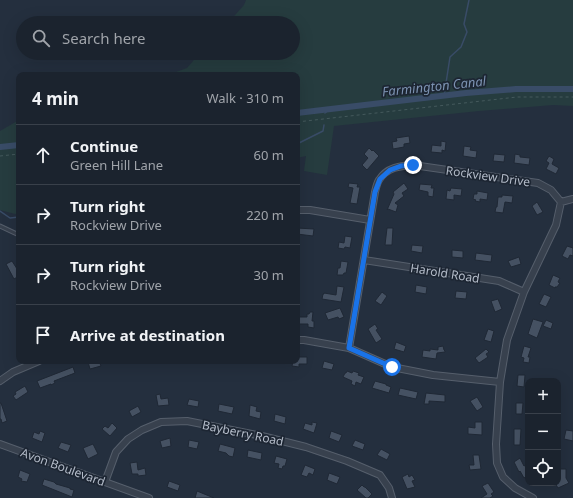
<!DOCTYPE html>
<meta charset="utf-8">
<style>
:root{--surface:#1b232e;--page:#282f3a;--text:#f1f3f6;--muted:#a0a4aa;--line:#39404a}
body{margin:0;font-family:"Noto Sans",sans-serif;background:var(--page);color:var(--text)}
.controls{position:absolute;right:12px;bottom:12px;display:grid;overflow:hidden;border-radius:8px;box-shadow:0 4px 16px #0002}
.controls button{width:36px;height:36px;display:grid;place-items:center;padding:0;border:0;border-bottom:1px solid var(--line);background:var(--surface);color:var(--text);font:20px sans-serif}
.stop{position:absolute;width:12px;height:12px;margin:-9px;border:3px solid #1a73e8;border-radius:50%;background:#fff}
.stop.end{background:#1a73e8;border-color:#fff;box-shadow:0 1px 4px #0008}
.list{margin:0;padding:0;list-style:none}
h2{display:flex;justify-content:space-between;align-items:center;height:52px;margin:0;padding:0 16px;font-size:17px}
h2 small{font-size:13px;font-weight:400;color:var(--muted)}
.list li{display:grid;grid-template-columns:26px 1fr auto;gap:12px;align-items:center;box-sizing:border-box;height:60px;padding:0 16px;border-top:1px solid var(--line)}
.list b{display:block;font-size:15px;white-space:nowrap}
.list p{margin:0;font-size:13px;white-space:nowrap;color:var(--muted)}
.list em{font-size:13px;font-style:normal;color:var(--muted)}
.icon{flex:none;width:22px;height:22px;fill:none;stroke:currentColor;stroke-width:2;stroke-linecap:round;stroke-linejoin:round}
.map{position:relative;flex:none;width:573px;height:498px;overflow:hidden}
.search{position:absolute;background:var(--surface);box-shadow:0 4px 16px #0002;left:16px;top:16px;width:284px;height:44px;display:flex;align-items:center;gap:10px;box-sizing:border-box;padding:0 14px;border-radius:22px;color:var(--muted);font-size:15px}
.panel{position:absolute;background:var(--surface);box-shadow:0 4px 16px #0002;left:16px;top:72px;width:284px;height:292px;border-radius:8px}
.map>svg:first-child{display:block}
.green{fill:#263c3f}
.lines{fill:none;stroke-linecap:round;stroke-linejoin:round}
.stream{stroke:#394c67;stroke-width:1.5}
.canal{stroke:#394c67;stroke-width:6}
.building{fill:#455162;stroke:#1f2835}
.service-casing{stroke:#565f6c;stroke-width:5}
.minor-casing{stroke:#565f6c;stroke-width:8}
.path{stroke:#44595c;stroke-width:1;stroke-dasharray:3 3;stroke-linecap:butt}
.service{stroke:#38414e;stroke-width:3}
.minor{stroke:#38414e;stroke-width:6}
.route{stroke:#1a73e8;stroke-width:5}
.labels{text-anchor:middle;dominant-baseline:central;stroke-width:3.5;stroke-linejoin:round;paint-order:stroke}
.street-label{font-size:12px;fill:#b4bcc9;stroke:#1d2633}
.water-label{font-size:13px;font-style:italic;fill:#7c92b1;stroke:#1d2633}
</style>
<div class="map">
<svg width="573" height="498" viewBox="0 0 573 498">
<rect width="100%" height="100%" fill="#242f3e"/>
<!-- green -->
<path class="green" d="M246 0H573V106L553 105 479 111 334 126 327 175 304 171 306 156 297 158V75H168L187 68 200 53H293V23H228L244 5Z
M19 120V215L0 210V131Z"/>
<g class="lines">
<!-- stream -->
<path class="stream" d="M444 96 450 57 461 47 467 32 464 24 469 0
M325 113 330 109
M297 144 323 131 324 125
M0 211 10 218 19 217"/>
<!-- canal -->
<path class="canal" d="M297 113 466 93 516 89H573
M0 147 19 145"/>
</g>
<!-- building -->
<path class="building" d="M409 136 410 143 404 144V147L393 149 392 142 397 141 396 138Z
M441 141 446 142 445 151 442 150V153L431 152 432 145 441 146Z
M464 146 471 147 470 150 477 151 476 158 463 156Z
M369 148 372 151 373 150 379 156 367 170 362 165 368 158 364 154Z
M494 154 505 155 504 162 493 161Z
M515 154 520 155V157L530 158 529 165 514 163Z
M549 156 554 159 552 164 559 168 556 174 546 169 549 163 546 161Z
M349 183 358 184 357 187H360L357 204 350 203 353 188 348 187Z
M404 183 408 189 402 193 404 196 395 203 398 205 396 212 388 209 387 210 394 194 393 192Z
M420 184 432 185 431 188H434L433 197 428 196V192L419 190Z
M451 188 462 189 461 196 454 195V200L446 199 447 190 450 191Z
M477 191 488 193 487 200 480 199V202L475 201 476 200 473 199 474 194H477Z
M502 195 513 196 512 203 505 202 503 213 495 212 496 207H497L498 197H502Z
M537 202 543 212 537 215 532 206Z
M297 228 314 229 313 236 297 234Z
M387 228H393L392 245H385Z
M345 236 352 237 350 248 345 247 344 249 338 248 339 242 344 243Z
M412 245 423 246 422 253 411 251Z
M567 246 573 248V256L570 255 568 259 562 256Z
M452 250 463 251V258L452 257Z
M476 253 492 255 491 262 475 260Z
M519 257 521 264 511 267 508 261Z
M12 261 19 272V276L14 279 6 264Z
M341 261 348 262 346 273H344L343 275H337L338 268H340Z
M553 275 560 278 558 282 560 283 557 287H555V288L549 285Z
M416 285 427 287 426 294 415 292Z
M337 286 344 287 341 302 322 299 323 294H324V293L336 295Z
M456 291 467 292 466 299 455 298Z
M382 292 387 296 381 305 375 301Z
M544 294 551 297 546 307 539 304Z
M498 299 502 309 495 312 491 301Z
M340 308 344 317 339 319 338 317 328 320 325 313Z
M310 312H313L312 321H314V328L308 327V324H297V317H307V314H309Z
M533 319 543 322 537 338 528 334Z
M546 320 553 323 551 329 543 326Z
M375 324 378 329 376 330 382 339 376 343 368 329Z
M488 329 494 331 491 342 484 340Z
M396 342 406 346 404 352 394 349Z
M443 346 444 350 445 351V352L437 353 436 359 422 357 423 350 430 351V349L438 350V347Z
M524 346 531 348 528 357H530L529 363 523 362 524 358 521 357Z
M486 349 489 352 486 354 488 357 479 363 475 358Z
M297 357H307V364H299V367L292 366 293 361H297Z
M93 361H99L101 366 90 369 88 362Z
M324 361 334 364 332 370 322 368Z
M73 367 75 373 54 381 55 383 51 385V384L40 388 37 381Z
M347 371 352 373 353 371 359 373 358 375 364 377 361 384 356 382 355 386 351 384 352 381 343 377 345 373H346Z
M518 375H525L524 387 517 386Z
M375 381 386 384V385L391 387 389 393 372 388Z
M25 386 28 392 16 400 13 396 16 394 15 392Z
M400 388 418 392 416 399 398 395Z
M426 393 445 395V402L429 401V404H424Z
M160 394 161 399 168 398 169 405 158 406 156 395Z
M477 397 483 407 477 411 470 401Z
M189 399 199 401 198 407 187 405Z
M0 403H1L7 421 2 423 1 419H0Z
M516 403H523L522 414H516Z
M219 404 234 407 232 414 218 411Z
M250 405 257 407 256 411 261 412 260 419 249 416Z
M138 406 141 412 132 417 129 411Z
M275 414 286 417 285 424 274 421Z
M312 422 317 423 314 433 303 429 305 423 312 425Z
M475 422H482V435L468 434V427L475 428Z
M112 423 117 428 110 436 102 429 105 426 108 428Z
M514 429H521L520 445H514Z
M566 430 573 431V441L564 439Z
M40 431 45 433 42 442 32 438 34 432 39 434Z
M331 431 342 435 339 442 329 438Z
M170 438 171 446 162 448 160 441Z
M189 440 199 442 197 449 188 447Z
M355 440 365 444 363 450 352 446Z
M61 442 71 445 68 452 58 448Z
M93 444 98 454 88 459 83 448Z
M220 444 235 448 233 457 229 456 226 453 218 451Z
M381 449 390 454 387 460 377 455Z
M248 450 262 453 261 460 247 457Z
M473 455H479L481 469 470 470 469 465H474Z
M276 456 287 459 285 466H283L282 469 278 468 279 464 274 463Z
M520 458 524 466 528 464V475L524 478 520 471 519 472 514 462Z
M137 462 138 470 145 468 146 475 138 476V474H132L130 463Z
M305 465 315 469 313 475 309 473 307 477 301 475Z
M560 469H566V478L569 483 558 488 555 483H558V481L560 480Z
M20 470 30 474 27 482 21 481 22 479 18 477Z
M329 473 340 477 337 484 327 480Z
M408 474 409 477 412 475 415 480 412 481 415 487 407 489 402 477Z
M44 479 54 482 56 484 70 488V489L74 490 72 497 42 485Z
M169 481 180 485 178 491 167 487Z
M488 483 494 492 491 494 493 496 490 498H481L487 494 482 486Z
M362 485 364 487H365L372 494 368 498H366L357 490Z
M197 491 214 498H195Z"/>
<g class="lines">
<defs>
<path id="service" d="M0 226 19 235"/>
<path id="minor" d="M561 202 573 199
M297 210H310L370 220
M364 260 499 281 524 292
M297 340H304L349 348 392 367 433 375 500 382
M349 348 375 192C376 188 377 183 379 180 387 167 400 166 413 165L538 183 551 190 561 202 556 225 524 292 507 340 500 382 496 444 497 463 503 477 515 488 533 498
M0 381 13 372 39 361
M0 444 149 498
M105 482 116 452 128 439 142 430 161 422 187 421 262 436 306 447 347 461 380 475 389 488 392 498"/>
</defs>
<!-- service casing -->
<use href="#service" class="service-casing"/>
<!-- minor casing -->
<use href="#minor" class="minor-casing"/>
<!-- path -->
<path class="path" d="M297 122 517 97H573
M0 156 19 154"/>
<!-- service -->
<use href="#service" class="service"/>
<!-- minor -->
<use href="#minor" class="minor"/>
</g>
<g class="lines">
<!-- route -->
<path class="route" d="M392 367 349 348 375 192 380 179 390 170 401 166 413 165"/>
</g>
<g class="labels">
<!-- street labels -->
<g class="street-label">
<text transform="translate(488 176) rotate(8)">Rockview Drive</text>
<text transform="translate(445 273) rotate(9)">Harold Road</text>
<text transform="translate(243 433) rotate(12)">Bayberry Road</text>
<text transform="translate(63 467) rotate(20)">Avon Boulevard</text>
</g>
<!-- water labels -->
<g class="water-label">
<text transform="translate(434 86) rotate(-6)">Farmington Canal</text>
</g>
</g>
</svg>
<div class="controls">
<button>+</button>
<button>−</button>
<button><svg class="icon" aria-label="locate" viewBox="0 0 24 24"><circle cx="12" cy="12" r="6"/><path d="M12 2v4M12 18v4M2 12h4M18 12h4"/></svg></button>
</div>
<div class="stop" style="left:392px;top:367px"></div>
<div class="stop end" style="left:413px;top:165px"></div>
<div class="search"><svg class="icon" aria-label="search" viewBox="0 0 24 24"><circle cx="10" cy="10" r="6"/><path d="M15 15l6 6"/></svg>Search here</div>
<section class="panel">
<h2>4 min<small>Walk · 310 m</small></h2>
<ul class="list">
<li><svg class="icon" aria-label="ahead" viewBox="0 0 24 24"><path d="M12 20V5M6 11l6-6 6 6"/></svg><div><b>Continue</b><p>Green Hill Lane</p></div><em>60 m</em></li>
<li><svg class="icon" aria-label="right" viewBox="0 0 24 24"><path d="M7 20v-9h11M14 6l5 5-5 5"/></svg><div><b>Turn right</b><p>Rockview Drive</p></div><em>220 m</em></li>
<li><svg class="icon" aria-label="right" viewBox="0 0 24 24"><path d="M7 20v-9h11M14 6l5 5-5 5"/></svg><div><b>Turn right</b><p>Rockview Drive</p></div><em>30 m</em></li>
<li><svg class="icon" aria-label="arrive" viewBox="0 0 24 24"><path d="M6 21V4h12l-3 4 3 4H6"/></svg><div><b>Arrive at destination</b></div></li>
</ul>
</section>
</div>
